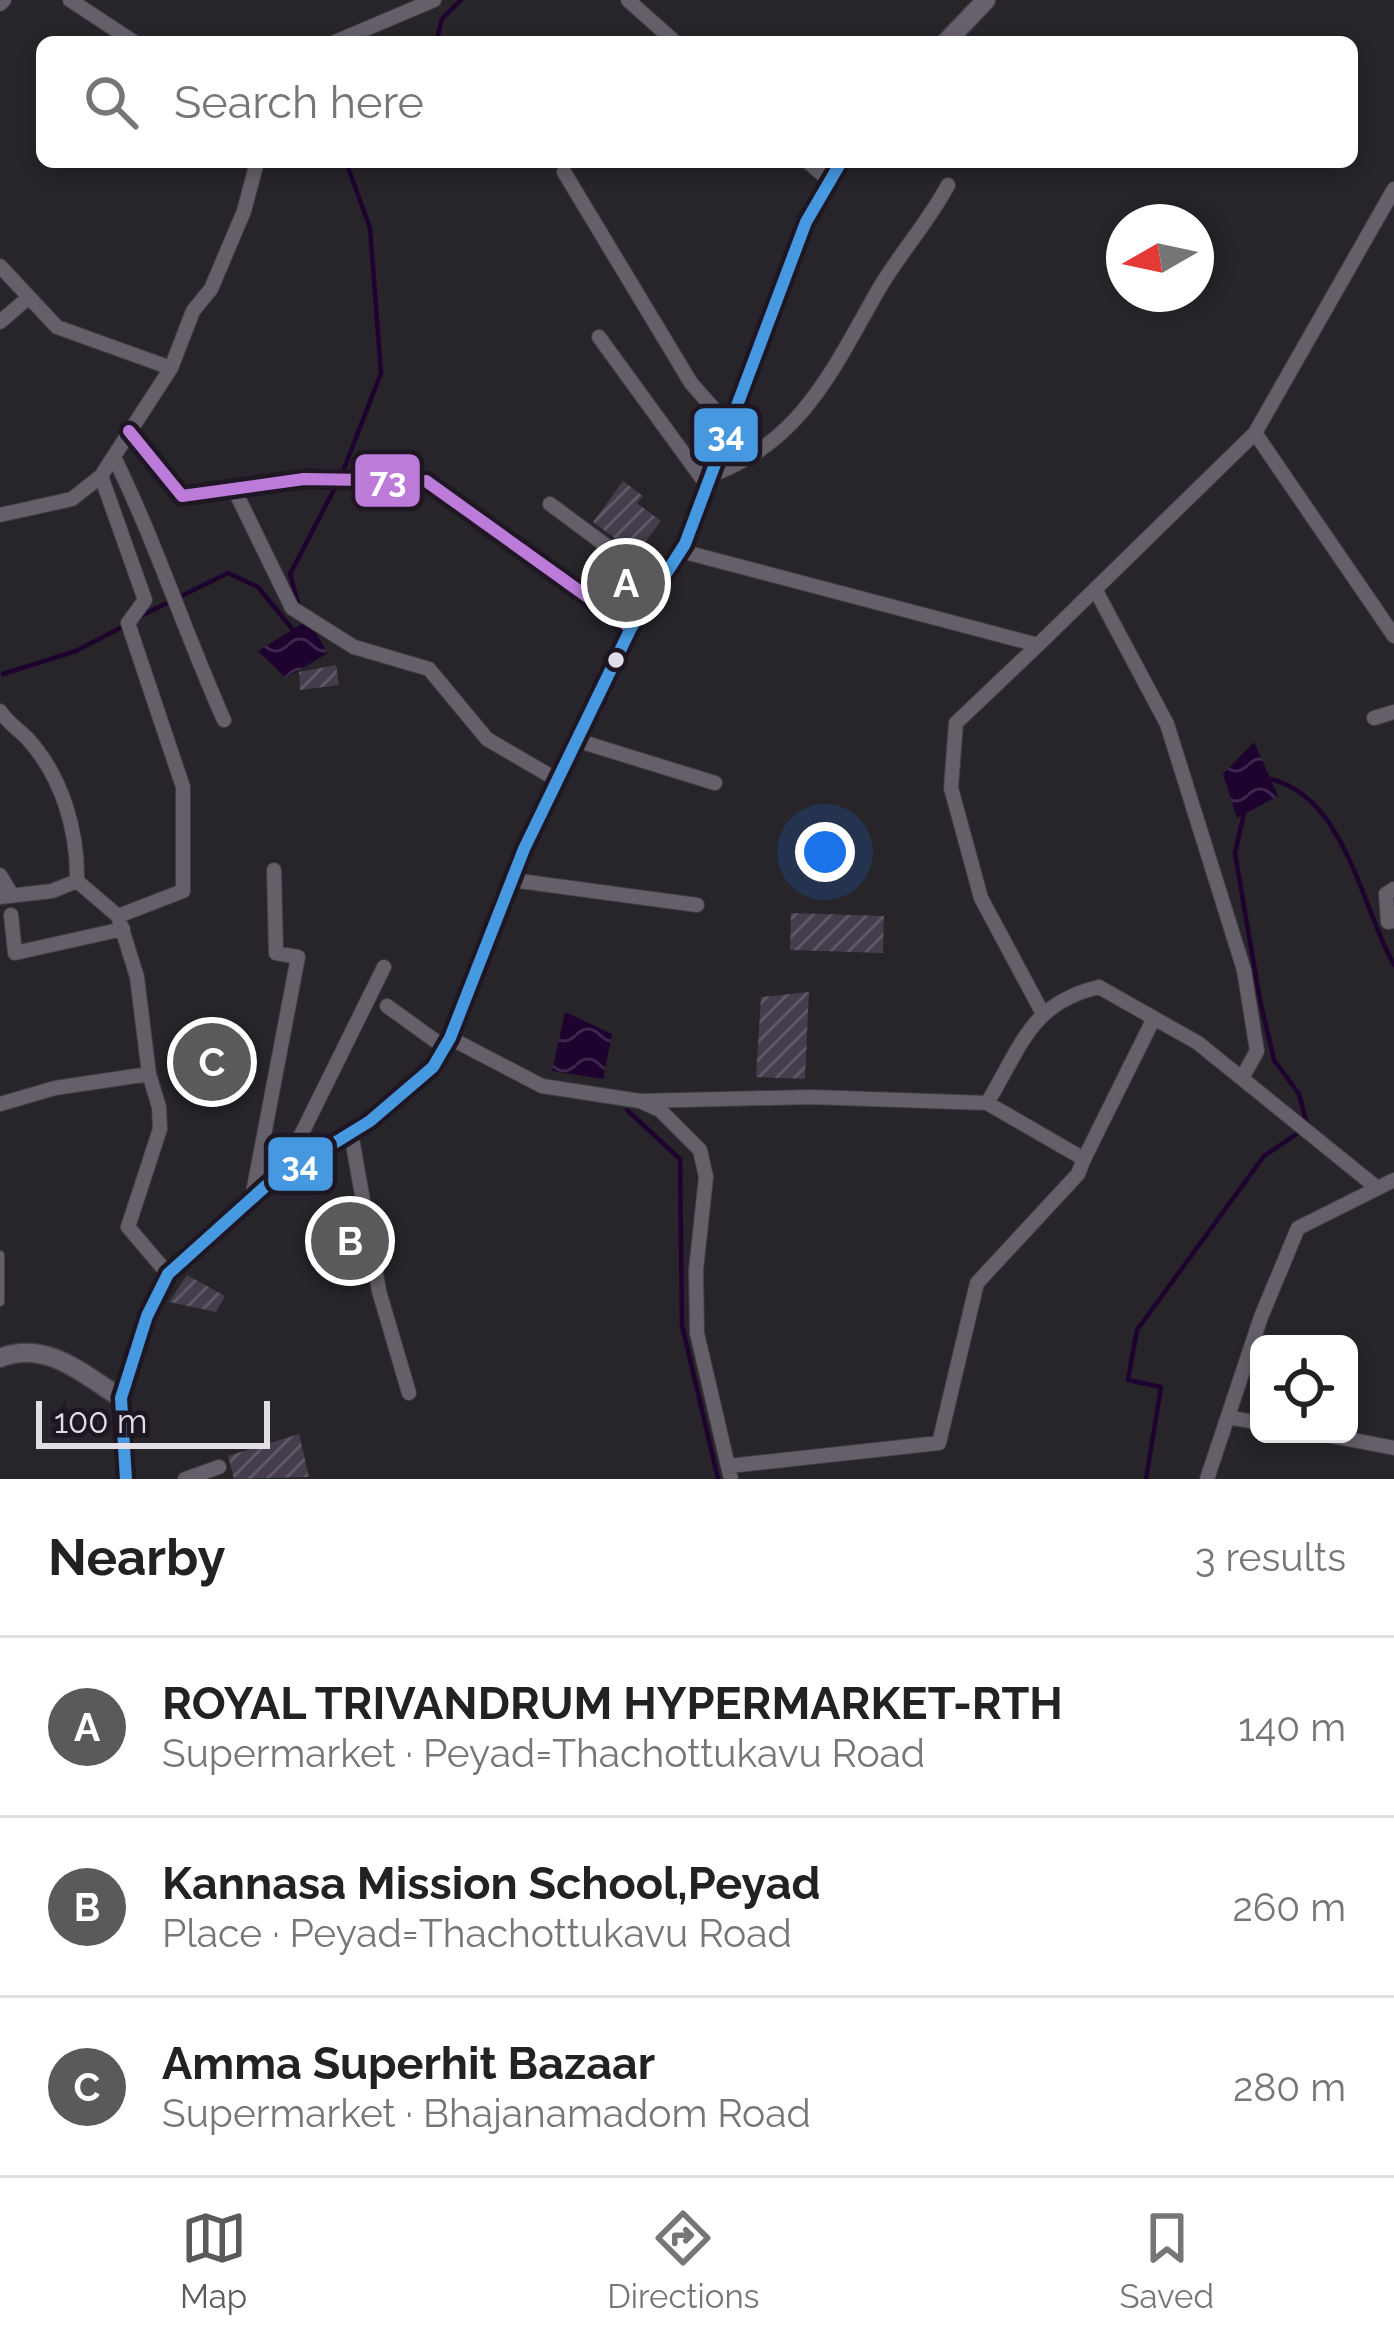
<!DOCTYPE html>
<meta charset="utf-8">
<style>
:root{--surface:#fff;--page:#f6f6f6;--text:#222;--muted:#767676;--line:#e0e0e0;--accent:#5b595c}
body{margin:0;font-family:Raleway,sans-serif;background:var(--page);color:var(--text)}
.controls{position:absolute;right:36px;bottom:36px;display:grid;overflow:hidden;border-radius:18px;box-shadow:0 6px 18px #0003}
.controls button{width:108px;height:108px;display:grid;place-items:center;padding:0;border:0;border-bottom:3px solid var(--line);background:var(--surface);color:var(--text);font:60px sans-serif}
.compass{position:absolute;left:1106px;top:204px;width:108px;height:108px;border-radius:50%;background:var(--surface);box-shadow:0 6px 18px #0003;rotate:261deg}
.scale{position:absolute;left:36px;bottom:30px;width:234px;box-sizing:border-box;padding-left:12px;border:6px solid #e2dee6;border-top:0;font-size:33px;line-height:42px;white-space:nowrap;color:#e2dee6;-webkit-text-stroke:9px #1e1723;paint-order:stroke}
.you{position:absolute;left:825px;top:852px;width:42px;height:42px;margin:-30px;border:9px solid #fff;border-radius:50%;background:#1a73e8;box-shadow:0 0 0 18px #1a73e833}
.badge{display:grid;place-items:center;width:78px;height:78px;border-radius:50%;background:var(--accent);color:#fff;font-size:39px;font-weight:700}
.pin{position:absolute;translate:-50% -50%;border:6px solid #fff;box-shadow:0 3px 12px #0006}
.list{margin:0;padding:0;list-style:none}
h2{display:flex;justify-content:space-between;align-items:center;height:156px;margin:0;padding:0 48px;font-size:51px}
h2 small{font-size:39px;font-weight:400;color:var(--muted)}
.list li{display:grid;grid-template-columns:78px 1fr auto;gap:36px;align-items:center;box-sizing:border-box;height:180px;padding:0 48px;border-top:3px solid var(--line)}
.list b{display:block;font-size:45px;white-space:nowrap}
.list p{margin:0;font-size:39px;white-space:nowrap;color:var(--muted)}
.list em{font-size:39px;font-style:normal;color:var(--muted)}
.icon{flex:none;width:66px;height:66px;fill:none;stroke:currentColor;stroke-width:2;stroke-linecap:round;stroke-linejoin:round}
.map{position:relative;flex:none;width:1394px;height:1479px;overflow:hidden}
.search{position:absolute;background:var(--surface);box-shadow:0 6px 18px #0003;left:36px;right:36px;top:36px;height:132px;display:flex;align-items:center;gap:30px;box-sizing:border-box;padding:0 42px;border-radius:18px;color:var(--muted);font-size:45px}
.sheet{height:696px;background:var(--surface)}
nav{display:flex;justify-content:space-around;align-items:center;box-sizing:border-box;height:168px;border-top:3px solid var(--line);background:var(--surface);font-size:33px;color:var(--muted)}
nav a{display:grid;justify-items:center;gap:6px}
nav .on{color:var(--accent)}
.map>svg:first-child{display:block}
.water{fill:url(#water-waves)}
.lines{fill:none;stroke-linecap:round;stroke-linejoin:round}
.stream{stroke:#1e032f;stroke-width:4.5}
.building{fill:url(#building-hatch)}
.lane-casing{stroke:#413f43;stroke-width:10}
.street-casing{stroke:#413f43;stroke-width:16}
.secondary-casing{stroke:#413f43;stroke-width:21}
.lane{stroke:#645f69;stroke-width:8}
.street{stroke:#645f69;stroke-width:14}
.secondary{stroke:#68606d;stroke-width:18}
.bus-1-casing{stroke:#1e1723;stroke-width:21}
.bus-2-casing{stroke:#1e1723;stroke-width:21}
.bus-1{stroke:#bd7bd9;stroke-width:12}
.bus-2{stroke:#4699e1;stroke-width:12}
.bus-dot{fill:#e2dee6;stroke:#1e1723;stroke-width:4.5}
.line-badge{stroke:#1e1723;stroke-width:4.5}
.badge-label{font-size:33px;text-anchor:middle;font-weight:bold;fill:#fff}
</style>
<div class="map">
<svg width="1394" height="1479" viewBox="0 0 1394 1479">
<defs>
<pattern id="water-waves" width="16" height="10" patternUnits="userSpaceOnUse" patternTransform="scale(3)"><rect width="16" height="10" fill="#1e032f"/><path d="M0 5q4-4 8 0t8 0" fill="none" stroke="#3e274d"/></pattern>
<pattern id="building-hatch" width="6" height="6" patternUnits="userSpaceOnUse" patternTransform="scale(3)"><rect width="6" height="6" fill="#453c4c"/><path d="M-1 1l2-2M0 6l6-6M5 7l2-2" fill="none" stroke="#605866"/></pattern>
</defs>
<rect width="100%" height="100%" fill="#27242a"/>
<!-- water -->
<path class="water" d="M308 620 328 653 286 678 258 651Z
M1254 742 1278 796 1237 818 1223 774Z
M565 1012 612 1034 603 1079 552 1071Z"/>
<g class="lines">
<!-- stream -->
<path class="stream" d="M436 42 442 19 461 0
M342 474 381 373 370 228 346 162
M300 610 290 574 337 484
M141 616 228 573 258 587 294 631
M3 674 76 651 126 625
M1270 779C1345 796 1361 906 1394 965
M1244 813 1235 853 1260 1000 1274 1060 1299 1094 1307 1124
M627 1110 680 1159 682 1325 718 1479
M1146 1479 1161 1387 1128 1380 1137 1330 1264 1156 1301 1131"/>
</g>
<!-- building -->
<path class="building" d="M623 481 643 496 637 503 661 521 636 554 593 522Z
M336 665 339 685 300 690 299 672Z
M791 913 884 916 883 953 790 950Z
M809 992 805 1079 756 1077 761 997Z
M187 1275 225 1296 216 1312 169 1302Z
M299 1434 309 1477 234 1479 228 1456Z"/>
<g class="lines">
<defs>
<path id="lane" d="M0 1302V1255"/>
<path id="street" d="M70 0 134 42
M628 0 675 42
M0 4 4 0
M335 42 434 0
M808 162 830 181
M564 172 691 383 728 425
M0 266 57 327 171 368
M0 322 29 297
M599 337 706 484
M129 431 182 496 304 479 426 481 631 628
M1255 433 1394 189
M114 457C156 543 185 633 224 720
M101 476 145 600 128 623 183 787V891L118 916
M709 476C802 443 834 367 880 287 901 252 929 221 948 185
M234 489 292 608 354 647 429 669 487 739 559 781
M550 504 659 585
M0 515 72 499 101 476 171 368 193 311 211 289 244 211 257 162
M681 551 1038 645 1255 433 1394 636
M1095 589 1167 724 1244 970 1257 1051 1242 1078
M1038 645 956 723 951 788 981 898 1042 1012
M0 711C7 722 18 729 27 738 62 776 78 831 77 881L52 891 0 897
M1374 718 1394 712
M579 741 715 783
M0 875 12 895
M512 880 697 905
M77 881 118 916 137 977 149 1074 159 1107 160 1129 128 1227 168 1274
M1394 889 1386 894 1388 922 1394 921
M11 915 15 953 123 929
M387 1006 444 1047
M450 1038 542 1086 640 1101 660 1110 700 1150 706 1177 696 1270 697 1333 731 1479
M640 1101 811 1097 987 1103 1084 1159 1078 1174 977 1283 939 1443 729 1466
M987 1103C1022 1046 1030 1003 1099 987L1198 1043 1376 1187
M0 1104 55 1088 149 1074
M351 1133 379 1291 409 1393
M1084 1159 1154 1018
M302 1163 300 1137 384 967
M252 1198 298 957 276 953 274 870
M1228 1417 1259 1423
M1321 1434 1394 1448
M185 1479 219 1467
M1207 1479 1261 1317 1298 1228 1394 1180"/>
<path id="secondary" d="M946 42 986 0
M0 1358C46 1339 84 1375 121 1398
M126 1479 121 1398 147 1316 168 1274 268 1184 370 1121 433 1067 450 1038 524 849 631 628 685 544 806 222 841 162"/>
</defs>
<!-- lane casing -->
<use href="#lane" class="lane-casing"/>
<!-- street casing -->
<use href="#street" class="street-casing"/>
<!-- secondary casing -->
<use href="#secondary" class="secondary-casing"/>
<!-- lane -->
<use href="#lane" class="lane"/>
<!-- street -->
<use href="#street" class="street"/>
<!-- secondary -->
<use href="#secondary" class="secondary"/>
<defs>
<path id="bus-1" d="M129 431 182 496 304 479 426 481 631 628"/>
<path id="bus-2" d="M126 1479 121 1398 147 1316 168 1274 268 1184 370 1121 433 1067 450 1038 524 849 631 628 685 544 806 222 841 162"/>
</defs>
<!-- bus-1 casing -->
<use href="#bus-1" class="bus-1-casing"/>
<!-- bus-2 casing -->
<use href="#bus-2" class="bus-2-casing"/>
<!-- bus-1 -->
<use href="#bus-1" class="bus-1"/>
<!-- bus-2 -->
<use href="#bus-2" class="bus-2"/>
</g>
<!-- markers -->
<circle class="bus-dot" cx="616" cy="660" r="10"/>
<g class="line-badge">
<rect x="692" y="406" width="68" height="58" rx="12" fill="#4699e1"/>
<rect x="353" y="452" width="69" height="57" rx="12" fill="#bd7bd9"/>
<rect x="266" y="1135" width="69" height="58" rx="12" fill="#4699e1"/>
</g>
<g class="badge-label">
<text x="726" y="446">34</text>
<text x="388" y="492">73</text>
<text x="300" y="1176">34</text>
</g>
</svg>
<div class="controls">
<button><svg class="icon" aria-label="locate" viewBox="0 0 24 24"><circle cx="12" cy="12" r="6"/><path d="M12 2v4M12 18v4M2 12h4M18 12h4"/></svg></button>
</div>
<svg class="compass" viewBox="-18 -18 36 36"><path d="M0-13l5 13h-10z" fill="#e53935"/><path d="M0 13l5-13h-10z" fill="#767676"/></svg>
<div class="scale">100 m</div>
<div class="you"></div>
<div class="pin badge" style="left:626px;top:583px">A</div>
<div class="pin badge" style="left:350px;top:1241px">B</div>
<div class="pin badge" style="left:212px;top:1062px">C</div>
<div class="search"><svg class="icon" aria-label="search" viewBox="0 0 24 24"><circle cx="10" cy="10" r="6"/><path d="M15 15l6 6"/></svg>Search here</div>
</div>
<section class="sheet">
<h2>Nearby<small>3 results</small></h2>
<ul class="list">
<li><span class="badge">A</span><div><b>ROYAL TRIVANDRUM HYPERMARKET-RTH</b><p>Supermarket · Peyad=Thachottukavu Road</p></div><em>140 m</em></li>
<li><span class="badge">B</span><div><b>Kannasa Mission School,Peyad</b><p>Place · Peyad=Thachottukavu Road</p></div><em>260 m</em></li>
<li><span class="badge">C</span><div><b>Amma Superhit Bazaar</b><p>Supermarket · Bhajanamadom Road</p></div><em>280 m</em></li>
</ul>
</section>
<nav>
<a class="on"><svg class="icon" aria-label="map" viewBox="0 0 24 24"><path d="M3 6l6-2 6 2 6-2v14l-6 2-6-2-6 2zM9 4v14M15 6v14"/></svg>Map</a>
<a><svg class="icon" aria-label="directions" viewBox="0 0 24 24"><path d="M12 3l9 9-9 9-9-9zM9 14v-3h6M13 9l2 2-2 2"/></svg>Directions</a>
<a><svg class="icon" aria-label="saved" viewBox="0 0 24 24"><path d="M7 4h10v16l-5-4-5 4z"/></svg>Saved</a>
</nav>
